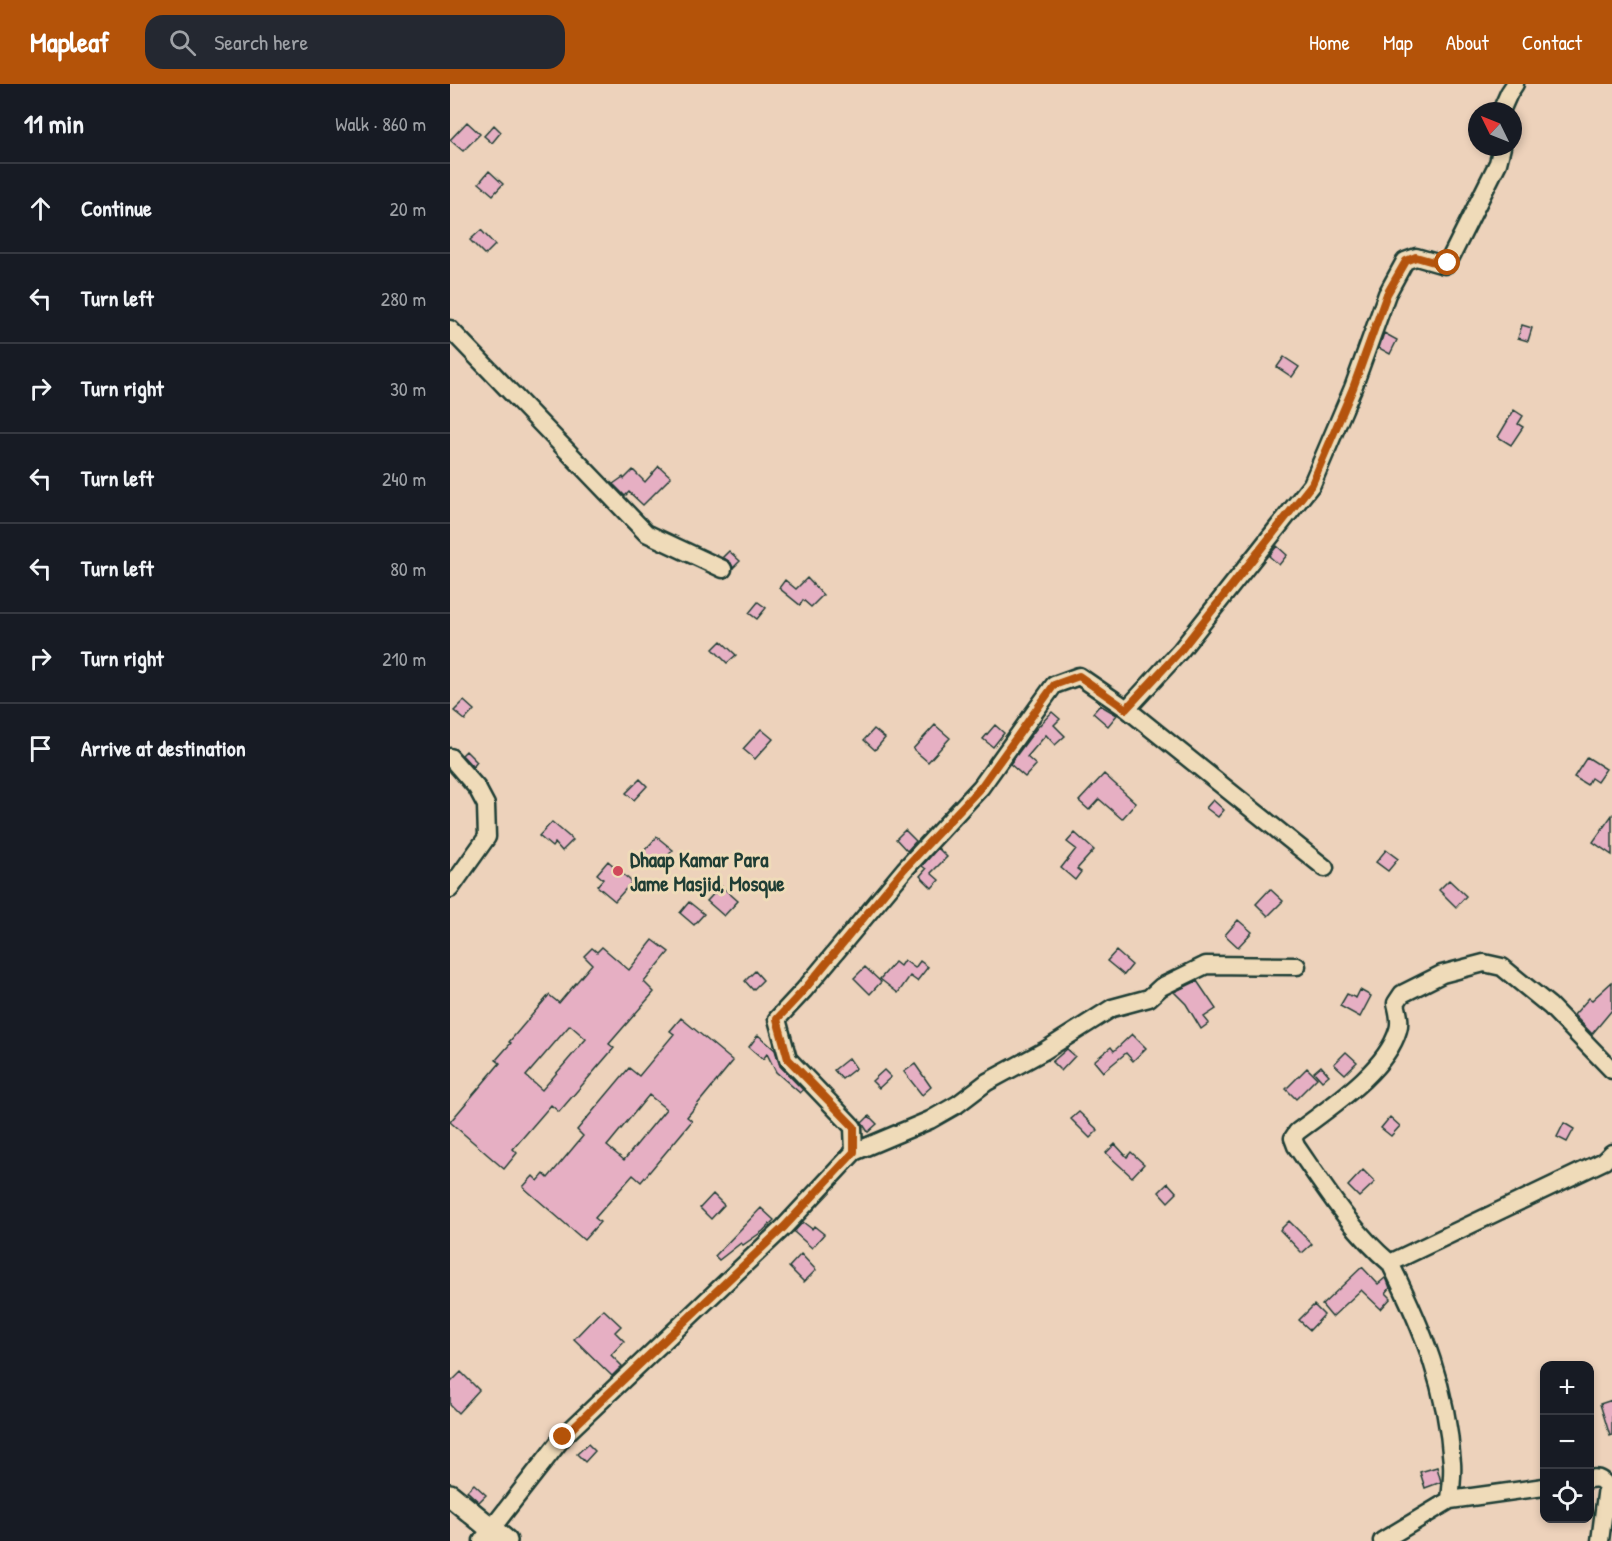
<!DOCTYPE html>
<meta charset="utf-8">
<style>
:root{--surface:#171b24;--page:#242831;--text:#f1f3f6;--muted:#9ea1a6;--line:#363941;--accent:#b45309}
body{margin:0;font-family:"Patrick Hand",sans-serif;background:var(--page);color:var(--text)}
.controls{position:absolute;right:18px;bottom:18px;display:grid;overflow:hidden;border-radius:12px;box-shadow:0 3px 9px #0003}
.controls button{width:54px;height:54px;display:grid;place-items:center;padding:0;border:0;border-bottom:2px solid var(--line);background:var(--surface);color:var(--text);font:30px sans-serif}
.compass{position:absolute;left:1018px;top:18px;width:54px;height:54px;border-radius:50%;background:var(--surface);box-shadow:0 3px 9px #0003;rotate:313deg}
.stop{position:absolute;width:18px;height:18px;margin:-14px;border:4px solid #b45309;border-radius:50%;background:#fff}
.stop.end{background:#b45309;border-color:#fff;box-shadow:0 2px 6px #0008}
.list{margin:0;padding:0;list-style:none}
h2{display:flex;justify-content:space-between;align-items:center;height:78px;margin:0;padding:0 24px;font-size:26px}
h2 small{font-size:20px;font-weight:400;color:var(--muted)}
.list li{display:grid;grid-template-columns:39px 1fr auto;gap:18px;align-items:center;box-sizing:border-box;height:90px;padding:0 24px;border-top:2px solid var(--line)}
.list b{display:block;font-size:22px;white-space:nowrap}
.list em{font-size:20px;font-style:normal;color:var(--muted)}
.icon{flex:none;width:33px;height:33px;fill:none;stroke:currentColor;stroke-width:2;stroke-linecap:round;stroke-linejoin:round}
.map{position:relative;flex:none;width:1162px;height:1457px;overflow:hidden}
header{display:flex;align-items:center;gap:36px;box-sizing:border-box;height:84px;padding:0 30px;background:var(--accent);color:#fff}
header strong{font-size:28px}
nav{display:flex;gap:33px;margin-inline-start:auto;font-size:21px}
.search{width:420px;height:54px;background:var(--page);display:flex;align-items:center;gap:15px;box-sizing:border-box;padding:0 21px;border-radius:18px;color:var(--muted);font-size:22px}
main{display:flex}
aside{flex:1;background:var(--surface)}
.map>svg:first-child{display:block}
.building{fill:#e6afc3;stroke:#1f3d34;stroke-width:1.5;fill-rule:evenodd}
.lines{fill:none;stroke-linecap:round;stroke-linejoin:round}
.minor-casing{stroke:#1f3d34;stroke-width:21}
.major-casing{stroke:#1f3d34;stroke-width:26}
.minor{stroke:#efdbb9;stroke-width:16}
.major{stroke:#efdbb9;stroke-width:21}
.route{stroke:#b45309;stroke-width:8}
.poi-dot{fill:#d1495b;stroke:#efdbb9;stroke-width:2}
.labels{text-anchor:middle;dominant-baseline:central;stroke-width:6;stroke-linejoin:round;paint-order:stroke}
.poi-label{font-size:21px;font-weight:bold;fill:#1f3d34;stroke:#efdbb9;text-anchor:start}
</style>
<header>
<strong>Mapleaf</strong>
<div class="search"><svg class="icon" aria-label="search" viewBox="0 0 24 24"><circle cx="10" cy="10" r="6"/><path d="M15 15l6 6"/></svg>Search here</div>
<nav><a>Home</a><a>Map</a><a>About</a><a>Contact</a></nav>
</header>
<main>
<aside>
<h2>11 min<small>Walk · 860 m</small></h2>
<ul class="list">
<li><svg class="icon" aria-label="ahead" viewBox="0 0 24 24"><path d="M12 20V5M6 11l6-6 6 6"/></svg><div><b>Continue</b></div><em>20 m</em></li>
<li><svg class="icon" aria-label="left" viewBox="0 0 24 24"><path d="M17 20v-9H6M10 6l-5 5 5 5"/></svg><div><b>Turn left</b></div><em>280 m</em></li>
<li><svg class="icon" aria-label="right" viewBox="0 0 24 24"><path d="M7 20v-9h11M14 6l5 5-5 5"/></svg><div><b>Turn right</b></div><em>30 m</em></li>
<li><svg class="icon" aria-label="left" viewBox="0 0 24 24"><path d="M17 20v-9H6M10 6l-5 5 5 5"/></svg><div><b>Turn left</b></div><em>240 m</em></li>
<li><svg class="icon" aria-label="left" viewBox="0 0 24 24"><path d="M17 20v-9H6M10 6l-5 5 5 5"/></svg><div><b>Turn left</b></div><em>80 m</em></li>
<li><svg class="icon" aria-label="right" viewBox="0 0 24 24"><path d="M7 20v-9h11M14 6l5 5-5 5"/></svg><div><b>Turn right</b></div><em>210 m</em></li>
<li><svg class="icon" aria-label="arrive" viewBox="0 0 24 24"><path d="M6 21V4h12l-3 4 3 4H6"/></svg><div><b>Arrive at destination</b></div></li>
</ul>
</aside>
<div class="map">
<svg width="1162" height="1457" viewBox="0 0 1162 1457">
<rect width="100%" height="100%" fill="#edd2bb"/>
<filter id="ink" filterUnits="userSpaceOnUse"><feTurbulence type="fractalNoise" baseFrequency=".0167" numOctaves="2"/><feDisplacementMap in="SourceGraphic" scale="12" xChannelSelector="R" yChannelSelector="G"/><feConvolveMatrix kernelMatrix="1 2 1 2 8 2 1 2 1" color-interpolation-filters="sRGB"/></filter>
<g filter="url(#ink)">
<!-- building -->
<path class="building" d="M17 38 30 50 13 67 0 56Z
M44 41 51 48 42 59 34 52Z
M39 87 53 100 43 111 29 99Z
M31 146 45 161 35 171 20 156Z
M1072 241 1082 244 1078 257 1068 254Z
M934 249 947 256 940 270 929 264Z
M834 273 849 283 842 293 827 283Z
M1064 326 1073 332 1068 340 1073 343 1061 361 1048 353Z
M209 382 221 393 193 421 179 408 175 412 163 400 173 393 174 395 183 386 195 398Z
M827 462 837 471 829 481 819 472Z
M279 467 290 477 283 484 281 479 273 473Z
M357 494 373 511 361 523 353 516 350 521 329 504 335 496 346 505Z
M308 518 316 524 307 535 299 529Z
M271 557 286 571 277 579 263 565Z
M14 617 24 626 15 636 4 627Z
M650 621 667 631 658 642 643 629Z
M602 628 610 635 604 641 615 652 605 661 596 651 577 673 586 681 575 693 560 680 586 645Z
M485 641 500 654 478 678 463 665Z
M545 641 554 649 543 663 533 655Z
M311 645 323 655 305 675 293 665Z
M424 645 435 654 425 666 414 656Z
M16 667 27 678 23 683 12 671Z
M1137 673 1156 685 1147 698 1141 694 1137 701 1124 693Z
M654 690 686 719 672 735 649 715 639 726 629 717Z
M190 695 197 702 184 716 176 709Z
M763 716 774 726 768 733 756 724Z
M1162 731V771L1143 758Z
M102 738 123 756 112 767 105 759 102 763 89 752Z
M455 746 466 757 457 767 446 755Z
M625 749 644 766 627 785 631 788 625 796 611 784 626 765 617 758Z
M207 753 223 766 208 783 192 769Z
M488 764 497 773 481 789 489 796 482 804 470 792 476 785 472 782Z
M936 766 948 775 938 787 926 778Z
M158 777 182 798 165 817 147 802 153 795 147 790Z
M999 796 1016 812 1006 823 989 806Z
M271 802 288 817 274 832 257 817Z
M820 805 833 817 818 832 806 820Z
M239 818 254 830 244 841 230 829Z
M788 836 802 848 788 863 775 851Z
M203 856 219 868 194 898 204 908 159 960 164 964 109 1028 101 1021 63 1065 67 1069 54 1085 0 1038 50 979 46 976 61 959 59 958 99 911 109 919 142 880 134 872 142 864 147 868 152 863 179 886ZM120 941 136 955 92 1006 76 992Z
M666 867 682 881 674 891 657 877Z
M454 876 465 884 470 877 478 883 467 897 460 892 448 909 430 895 445 878 450 882Z
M415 883 431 898 420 910 404 894Z
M305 887 313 896 303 906 295 897Z
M747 897 766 925 754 933 759 939 751 945 736 920 724 908Z
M1162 898V926L1142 950 1124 931 1139 914 1142 916Z
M910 906 921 912 910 933 890 922 897 910 906 914Z
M231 934 283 977 237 1033 242 1037 191 1098 183 1091 145 1134 150 1138 134 1156 73 1103 83 1092 88 1097 94 1090 98 1094 133 1052 127 1046 179 984 189 992 224 950 220 947ZM199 1011 216 1025 174 1076 157 1062Z
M682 950 696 964 683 977 676 969 653 988 644 977 661 963 664 967Z
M308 951 325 966 330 982 353 1006 350 1009 326 988 317 970 313 975 299 963Z
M617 965 625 972 611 987 602 978Z
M896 968 907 978 895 990 884 980Z
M399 974 406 984 392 995 384 986Z
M465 980 481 1003 472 1011 454 988Z
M871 982 879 991 872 997 864 988Z
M857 984 867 994 846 1015 836 1005Z
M434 986 441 993 429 1004 422 997Z
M629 1028 648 1046 640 1054 621 1035Z
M419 1032 427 1040 418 1048 412 1039Z
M940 1033 950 1042 941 1052 931 1044Z
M1114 1039 1124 1045 1117 1058 1107 1053Z
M665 1060 677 1073 681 1068 694 1080 682 1093 656 1069Z
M913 1086 925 1098 909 1113 898 1102Z
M718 1099 727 1109 718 1118 709 1108Z
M263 1110 274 1121 261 1135 250 1124Z
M311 1124 324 1136 313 1147 293 1161 291 1159 269 1176 265 1172Z
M839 1137 862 1160 852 1169 830 1146Z
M353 1138 362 1145 364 1142 374 1150 362 1164 344 1148Z
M351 1170 366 1186 354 1198 339 1183Z
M912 1183 928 1200 935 1194 937 1196 940 1204 936 1209 941 1214 931 1225 911 1206 882 1233 872 1221Z
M864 1221 874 1231 860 1246 849 1236Z
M153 1225 171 1242 165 1248 174 1257 161 1271 172 1282 162 1292 124 1255Z
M11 1288 29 1306 8 1329 0 1321V1299Z
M1162 1316V1351L1160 1352 1150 1320Z
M138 1360 145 1367 135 1378 127 1370Z
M987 1383 991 1398 975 1404 970 1388Z
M24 1400 36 1411 29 1418 17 1407Z"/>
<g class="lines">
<defs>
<path id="minor" d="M1051 27 1059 9 1065 0
M0 245 196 449 273 485
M677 625 875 784
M0 673 27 704 36 721 37 753 0 805
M404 1068 480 1036 508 1020 537 998 594 967 662 924 699 914 711 903 756 881 847 882
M940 1179C901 1146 875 1104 846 1062L843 1054 847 1048C880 1023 936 987 948 946 951 937 948 928 946 919L952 910 992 890 1034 879 1052 883 1100 922 1162 986
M1140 1395C1148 1393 1153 1396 1157 1403L1150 1457
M1000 1416 1094 1403
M32 1457 113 1353 334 1143 404 1068 403 1043 338 975 327 935 354 906 455 785 531 703 604 601 629 592 677 625 731 566 862 400 903 304 937 210 955 177 966 173 994 181 998 179 1048 79 1052 63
M932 1457 1000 1416C1001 1404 1003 1391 1002 1379 997 1304 973 1245 940 1179L1154 1077 1162 1069"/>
<path id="major" d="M0 1411 56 1457"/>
</defs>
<!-- minor casing -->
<use href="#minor" class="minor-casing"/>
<!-- major casing -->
<use href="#major" class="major-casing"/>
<!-- minor -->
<use href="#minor" class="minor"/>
<!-- major -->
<use href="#major" class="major"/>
</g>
</g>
<g class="lines" filter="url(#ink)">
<!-- route -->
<path class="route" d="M113 1353 334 1143 404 1068V1043L338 975 327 935 354 906 454 785 531 703 604 601 629 592 676 625 731 566 862 400 903 304 937 210 956 177 966 173 994 181 998 179"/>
</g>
<!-- markers -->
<circle class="poi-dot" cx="168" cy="787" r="6"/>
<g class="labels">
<!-- poi labels -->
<g class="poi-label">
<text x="180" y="775">Dhaap Kamar Para<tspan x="180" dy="24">Jame Masjid, Mosque</tspan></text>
</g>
</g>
</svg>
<div class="controls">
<button>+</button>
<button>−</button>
<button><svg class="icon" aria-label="locate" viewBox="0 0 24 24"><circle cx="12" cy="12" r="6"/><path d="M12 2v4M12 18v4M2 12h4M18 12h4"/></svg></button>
</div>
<svg class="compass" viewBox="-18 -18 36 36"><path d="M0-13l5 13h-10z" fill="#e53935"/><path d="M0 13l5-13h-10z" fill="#9ea1a6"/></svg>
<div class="stop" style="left:998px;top:179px"></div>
<div class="stop end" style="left:113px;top:1353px"></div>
</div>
</main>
